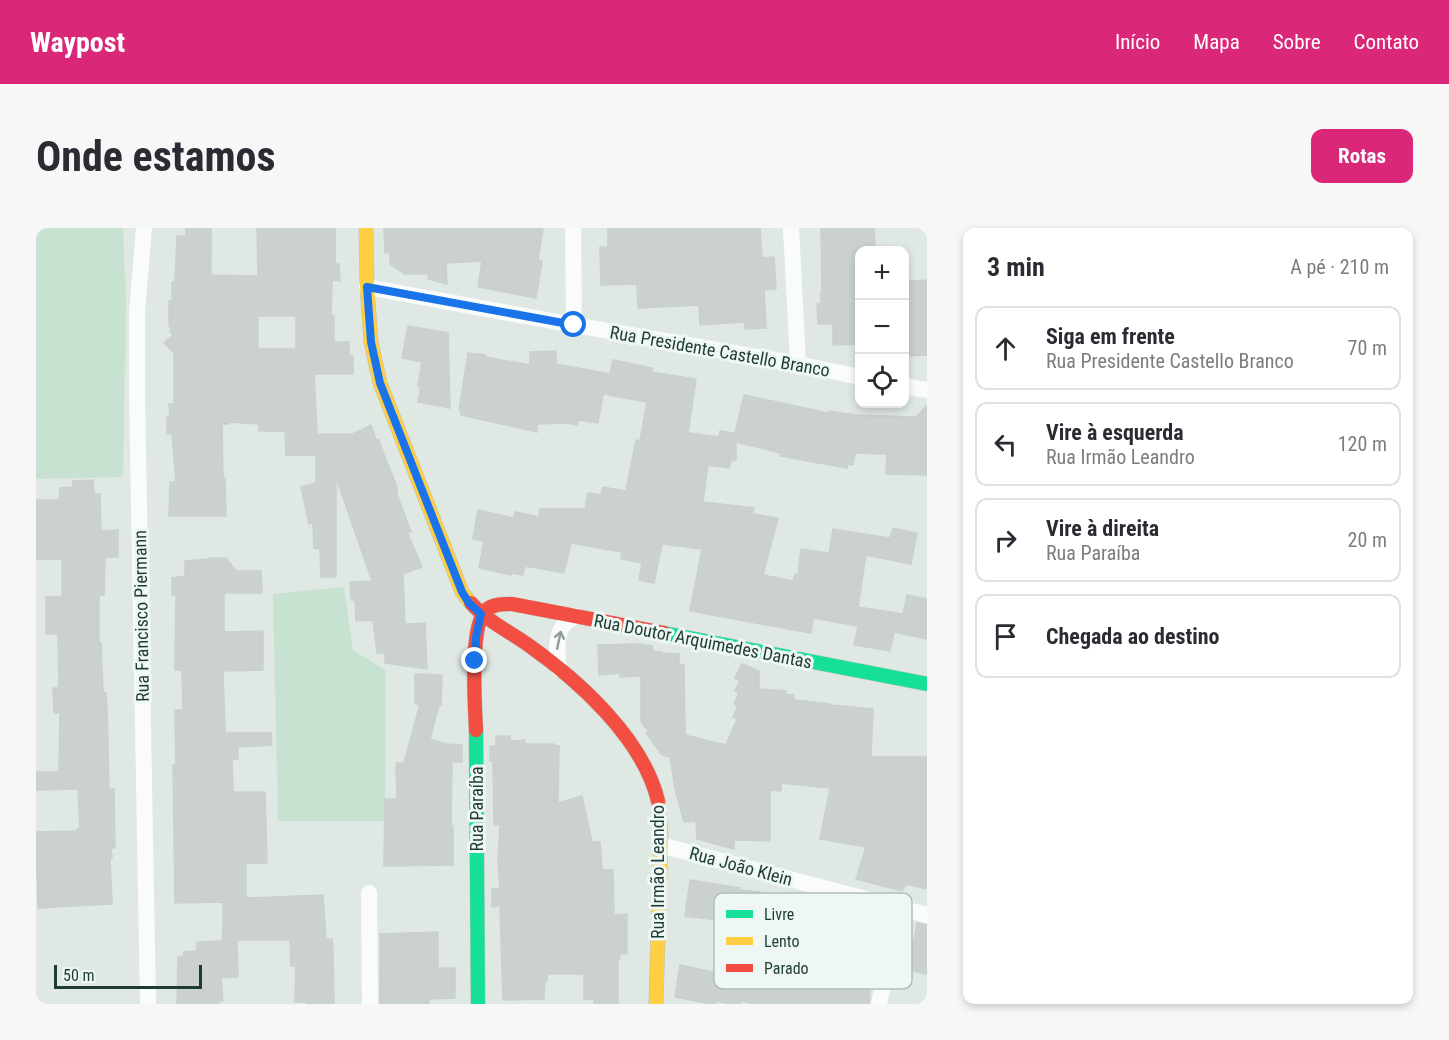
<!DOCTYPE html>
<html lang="pt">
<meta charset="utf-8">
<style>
:root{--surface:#fff;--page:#f7f7f7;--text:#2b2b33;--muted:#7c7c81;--line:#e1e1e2;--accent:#db2777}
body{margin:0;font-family:"Roboto Condensed",sans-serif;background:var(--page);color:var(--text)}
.controls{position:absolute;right:18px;top:18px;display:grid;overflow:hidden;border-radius:12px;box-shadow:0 3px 9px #0003}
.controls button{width:54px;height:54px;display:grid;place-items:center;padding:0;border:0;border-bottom:2px solid var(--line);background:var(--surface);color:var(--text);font:30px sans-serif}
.scale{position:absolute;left:18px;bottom:15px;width:148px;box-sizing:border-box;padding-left:6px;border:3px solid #1e3b35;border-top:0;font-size:16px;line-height:21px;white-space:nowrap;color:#1e3b35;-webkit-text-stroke:4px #eef7f3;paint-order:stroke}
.stop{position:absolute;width:18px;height:18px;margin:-14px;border:4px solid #1a73e8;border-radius:50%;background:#fff}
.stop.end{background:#1a73e8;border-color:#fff;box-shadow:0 2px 6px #0008}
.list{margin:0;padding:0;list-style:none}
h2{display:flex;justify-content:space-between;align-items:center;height:78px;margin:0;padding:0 24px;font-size:26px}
h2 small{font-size:20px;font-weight:400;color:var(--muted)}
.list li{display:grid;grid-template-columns:39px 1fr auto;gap:18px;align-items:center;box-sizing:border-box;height:84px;margin:0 12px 12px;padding:0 12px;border:2px solid var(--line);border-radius:12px}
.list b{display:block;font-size:22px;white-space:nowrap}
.list p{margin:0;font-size:20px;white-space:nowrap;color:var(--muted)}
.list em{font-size:20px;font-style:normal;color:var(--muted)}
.icon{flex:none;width:33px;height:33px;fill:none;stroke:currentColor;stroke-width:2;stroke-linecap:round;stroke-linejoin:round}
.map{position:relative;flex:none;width:891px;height:776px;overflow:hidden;border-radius:12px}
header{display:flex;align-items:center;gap:36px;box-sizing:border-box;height:84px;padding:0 30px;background:var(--accent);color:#fff}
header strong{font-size:28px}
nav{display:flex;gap:33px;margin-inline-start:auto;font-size:21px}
.intro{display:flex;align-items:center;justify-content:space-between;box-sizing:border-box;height:144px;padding:0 36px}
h1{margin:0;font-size:42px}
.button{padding:15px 27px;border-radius:12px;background:var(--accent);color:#fff;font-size:21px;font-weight:700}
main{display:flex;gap:36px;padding:0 36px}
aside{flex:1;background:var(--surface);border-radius:12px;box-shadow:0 3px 9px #0003}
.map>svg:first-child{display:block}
.green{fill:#c8e2d1}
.building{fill:#cbd1cf;stroke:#c9d0cd;stroke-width:1.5;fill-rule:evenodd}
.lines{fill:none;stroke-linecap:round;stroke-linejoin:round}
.fast-casing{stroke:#bac4c0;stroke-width:15}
.slow-casing{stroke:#bac4c0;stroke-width:15}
.jam-casing{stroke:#bac4c0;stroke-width:15}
.street{stroke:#fafcfb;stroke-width:16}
.fast{stroke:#16e098;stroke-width:14}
.slow{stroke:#ffcf43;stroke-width:14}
.jam{stroke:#f24e42;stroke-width:14}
.oneway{stroke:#8c9c98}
.route{stroke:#1a73e8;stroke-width:8}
.labels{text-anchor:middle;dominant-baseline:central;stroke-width:6;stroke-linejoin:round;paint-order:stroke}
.street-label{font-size:18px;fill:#1e3b35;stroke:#eef7f3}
.key{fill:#eef7f3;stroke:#b0bfba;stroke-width:1.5}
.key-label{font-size:16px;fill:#1e3b35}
</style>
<header>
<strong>Waypost</strong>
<nav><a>Início</a><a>Mapa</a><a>Sobre</a><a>Contato</a></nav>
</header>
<div class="intro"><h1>Onde estamos</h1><a class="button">Rotas</a></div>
<main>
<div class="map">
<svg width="891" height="776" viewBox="0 0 891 776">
<rect width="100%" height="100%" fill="#e0e8e4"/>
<!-- green -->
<path class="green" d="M0 0H87L90 75 87 249 0 251Z
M308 359 317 422 349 442V593H242L237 366Z"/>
<!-- building -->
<path class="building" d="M150 0H175V47L222 48 221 0H299V36H303L304 53 296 52 295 88H298V114H313V128H317V146H278L281 206H317L335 197 340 212 342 211 361 259V266L375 304H371L386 339 367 346 369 396 389 395 391 441 349 435V425H341L337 392 320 393 319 372H315L314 354 336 353 300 249V349H285L284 321 278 320 277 295 273 296 265 259 280 255V227H250L249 203H223V196L193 194V196H186L187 250H189L190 288H133L134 254H140L136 206H131V189H134L133 176H138V125L128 115 137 107 134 103 136 101 133 98V73H136V54H139L141 8H150ZM222 88H260V121H222Z
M348 0H507L502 32 506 33 500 70 442 59 446 33 410 35 411 56 392 51V46H369L354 36V24L349 25Z
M572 0H635V1L724 0 726 30 738 29 740 61 728 62 730 100 709 101V94L664 97 663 77 602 80 601 56 565 57 564 19H572Z
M785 0H838L839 22H824V44H821L824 116 797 117V96H782L781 76H785V64H786Z
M891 52V127L868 128V54Z
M372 98 412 105 414 180 382 174 385 159 382 158 386 134 366 130Z
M520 123V136L574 146 577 132 616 140V144L660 151 652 205 683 209 684 203 699 205 708 167 792 185 793 183 820 187 880 189 891 177V247L850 246 851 226 819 225 817 237 811 236V240L744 228 745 225 700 214V232H695L694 238 692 237V240L672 237 667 274 718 280 716 286 742 290 727 347 757 353 759 346 762 347 765 321 793 325 797 301 854 310 857 300 881 305 875 336 830 327 822 379 867 386 871 367 891 371V411L858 404 854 423 818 417 822 398 777 390 775 405 654 383 666 321 626 316 618 355 603 352 606 335 585 331 586 324 535 315 528 345 489 338 487 347 476 345 475 347 443 340 448 313 437 311 442 282 478 290 479 284 503 289 504 281H549L552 265 565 267 567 259 590 263 600 212 604 213 611 174 567 166 562 195 542 192 541 197 531 195 501 196V204L425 187V182H423L432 125 449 127V129L494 137V124Z
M57 252 58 266H64L65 303 82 302V329H69L68 367 63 368V415H65L67 464 70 465 71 480 73 561H78L79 620H75L76 630H74L76 676 2 680 0 604 41 603V601H44L42 561 0 562V544H23L24 485H18L17 460H23L22 406H10V369H26V331H0V272H23L24 260 37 259V253Z
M173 330H190L200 343H225L226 365H188V404L227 403V442L187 443 189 505H235L236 517 202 519V531H196L197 564H229L231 635H210V670L287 667 290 711H296L297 724 298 776H271V774H259L260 738H255L254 712H201L202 749 185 750 187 773 182 774V776H141L142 729H148V724L161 723V714L186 713 187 699V674L139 675 137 537H140L139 482H147L146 442H139L140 366 136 367V350L149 348V333L173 331Z
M604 416 616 418 617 423 625 424V425L643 426V437H648L649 507 690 517 701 491 697 489 702 478 698 476 703 465 699 463 704 453 699 450 706 436 723 443V461L750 463 749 466 758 467V472L794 476V477L837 481 835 529H891V661L870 656 866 663 820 651 830 619 784 611 794 560 745 555V563L734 562V613L698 612V621L661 611 660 593 648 594 640 565 634 529 626 527 610 505 613 504 605 494V448L584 449V445L563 447 562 417Z
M379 446 406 447 405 477H403L394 511 411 516 426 517V534H416L415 598H417V637L348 638 349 571H361L360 535H368L384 476H379Z
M460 508H474L475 513 489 512V516H518L519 518H523L522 575 546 568 556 614H564L566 642H577L578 687 591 686V726H584V731H582V776H558V771H548V746H511V753H509L508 771 467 772 464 678 456 679V661H464L462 631 464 597H458L457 533H454V518H460Z
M654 652 704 660V662L724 664V667L789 685 822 691 820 696 847 702 834 763 833 776H720L705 773 704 776H694L680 773 679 776H675L639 769 644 737 677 744 690 693 649 688Z
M881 695 891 697V746L873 742Z
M402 704V740H419V770L393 771V776H344V706Z"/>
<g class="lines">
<defs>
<path id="fast" d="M628 405 891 456
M440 502 442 776"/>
<path id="slow" d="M330 0 331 59 335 114 344 155 426 364 435 375
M620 776 625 606 622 573"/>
<path id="jam" d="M435 375C450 392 472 403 491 416 542 452 607 510 622 573
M440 502C439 478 433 398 450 382 457 376 467 376 476 376L628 405"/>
</defs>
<!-- fast casing -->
<use href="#fast" class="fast-casing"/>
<!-- slow casing -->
<use href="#slow" class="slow-casing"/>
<!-- jam casing -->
<use href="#jam" class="jam-casing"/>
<!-- street -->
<path class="street" d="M108 0 101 84V166L112 776
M537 0 538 97
M755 0 762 136
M331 59 538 97 762 136 824 149
M868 158 891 162
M523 441C521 428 519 410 527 398 530 394 535 391 539 388
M624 617 891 687
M333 665 334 776
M843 776 863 679"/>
<!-- fast -->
<use href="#fast" class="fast"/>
<!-- slow -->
<use href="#slow" class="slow"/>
<!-- jam -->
<use href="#jam" class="jam"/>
</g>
<!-- one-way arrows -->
<defs><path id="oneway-shaft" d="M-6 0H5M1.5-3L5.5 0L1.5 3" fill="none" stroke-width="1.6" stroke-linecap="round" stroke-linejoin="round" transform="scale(1.5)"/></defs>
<use class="oneway" href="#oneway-shaft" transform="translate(523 412) rotate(-78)"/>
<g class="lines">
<!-- route -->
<path class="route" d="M439 433 440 409 445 386 433 375 426 364 344 155 335 114 331 59 538 97"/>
</g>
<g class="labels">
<!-- street labels -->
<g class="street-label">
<text transform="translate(684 123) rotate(10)">Rua Presidente Castello Branco</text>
<text transform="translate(105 388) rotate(-91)">Rua Francisco Piermann</text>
<text transform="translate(667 413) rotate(11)">Rua Doutor Arquimedes Dantas</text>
<text transform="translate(440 581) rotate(-90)">Rua Paraíba</text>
<text transform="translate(705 638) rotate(15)">Rua João Klein</text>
<text transform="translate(621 644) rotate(-90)">Rua Irmão Leandro</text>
</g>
</g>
<!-- legend -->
<rect x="678" y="665" width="198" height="96" rx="9" class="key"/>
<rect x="690" y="682" width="27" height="8" fill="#16e098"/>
<rect x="690" y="709" width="27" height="8" fill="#ffcf43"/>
<rect x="690" y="736" width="27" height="8" fill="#f24e42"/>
<g class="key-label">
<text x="728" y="692">Livre</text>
<text x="728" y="719">Lento</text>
<text x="728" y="746">Parado</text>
</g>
</svg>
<div class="controls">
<button>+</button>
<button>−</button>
<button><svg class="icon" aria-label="locate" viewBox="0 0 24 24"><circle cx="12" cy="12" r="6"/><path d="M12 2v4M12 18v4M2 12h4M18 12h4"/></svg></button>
</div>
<div class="scale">50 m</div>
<div class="stop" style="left:538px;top:97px"></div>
<div class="stop end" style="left:439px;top:433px"></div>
</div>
<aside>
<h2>3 min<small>A pé · 210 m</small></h2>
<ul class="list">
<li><svg class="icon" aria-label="ahead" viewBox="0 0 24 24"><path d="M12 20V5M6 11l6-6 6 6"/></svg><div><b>Siga em frente</b><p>Rua Presidente Castello Branco</p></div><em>70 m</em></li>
<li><svg class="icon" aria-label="left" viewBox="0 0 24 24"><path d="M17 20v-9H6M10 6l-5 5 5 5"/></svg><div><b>Vire à esquerda</b><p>Rua Irmão Leandro</p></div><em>120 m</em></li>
<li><svg class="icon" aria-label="right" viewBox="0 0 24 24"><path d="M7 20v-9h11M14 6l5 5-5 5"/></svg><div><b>Vire à direita</b><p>Rua Paraíba</p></div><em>20 m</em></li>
<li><svg class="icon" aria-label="arrive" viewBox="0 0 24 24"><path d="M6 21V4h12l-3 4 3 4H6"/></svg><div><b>Chegada ao destino</b></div></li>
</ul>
</aside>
</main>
